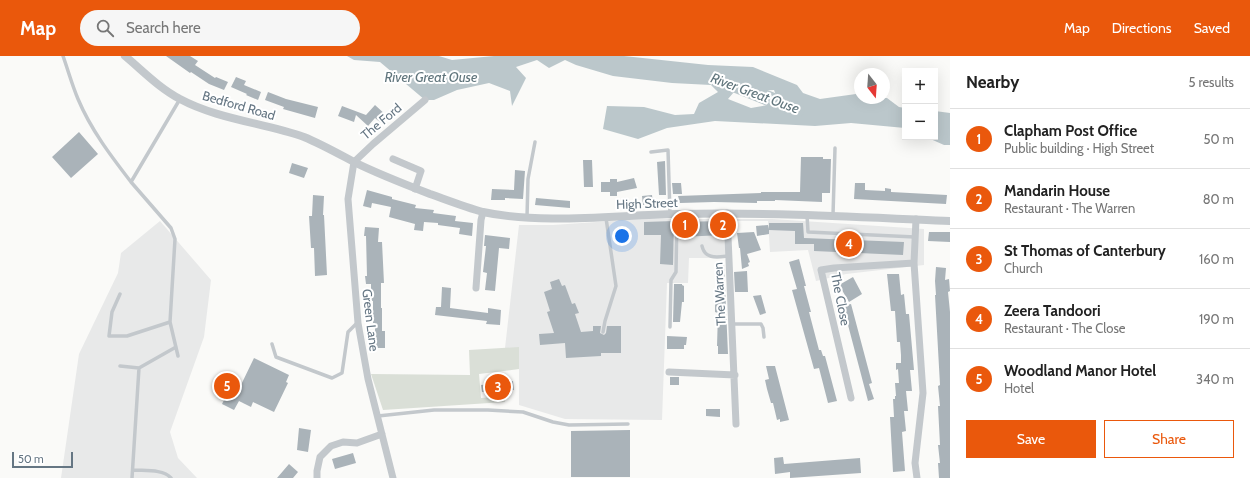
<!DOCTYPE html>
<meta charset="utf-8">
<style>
:root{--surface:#fff;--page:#f6f6f6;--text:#222;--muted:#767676;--line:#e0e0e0;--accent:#ea580c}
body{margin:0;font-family:Cabin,sans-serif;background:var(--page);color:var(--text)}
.controls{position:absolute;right:12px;top:12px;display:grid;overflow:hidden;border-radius:0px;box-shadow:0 4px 16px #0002}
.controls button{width:36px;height:36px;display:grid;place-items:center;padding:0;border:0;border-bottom:1px solid var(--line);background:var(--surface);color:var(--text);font:20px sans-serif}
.compass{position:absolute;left:854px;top:12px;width:36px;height:36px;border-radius:50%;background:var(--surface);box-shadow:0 4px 16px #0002;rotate:163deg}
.scale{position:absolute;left:12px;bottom:10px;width:61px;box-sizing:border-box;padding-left:4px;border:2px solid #657683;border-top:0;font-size:11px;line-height:14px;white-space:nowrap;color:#657683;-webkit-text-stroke:3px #fff;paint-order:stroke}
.you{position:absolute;left:622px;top:180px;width:14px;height:14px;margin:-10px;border:3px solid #fff;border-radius:50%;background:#1a73e8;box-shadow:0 0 0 6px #1a73e833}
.badge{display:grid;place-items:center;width:26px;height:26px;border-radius:50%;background:var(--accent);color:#fff;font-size:13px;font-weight:700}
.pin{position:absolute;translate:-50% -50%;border:2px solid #fff;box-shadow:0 1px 4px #0006}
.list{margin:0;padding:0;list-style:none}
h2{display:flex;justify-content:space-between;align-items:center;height:52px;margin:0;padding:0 16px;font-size:17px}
h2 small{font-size:13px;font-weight:400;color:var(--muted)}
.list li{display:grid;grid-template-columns:26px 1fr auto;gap:12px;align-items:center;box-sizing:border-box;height:60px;padding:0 16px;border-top:1px solid var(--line)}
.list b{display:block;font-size:15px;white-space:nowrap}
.list p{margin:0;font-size:13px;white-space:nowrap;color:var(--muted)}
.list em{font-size:13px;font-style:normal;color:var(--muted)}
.actions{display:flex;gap:8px;padding:12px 16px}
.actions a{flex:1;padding:9px 0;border:1px solid var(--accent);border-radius:0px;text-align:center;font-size:14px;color:var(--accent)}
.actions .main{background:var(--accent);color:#fff}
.icon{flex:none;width:22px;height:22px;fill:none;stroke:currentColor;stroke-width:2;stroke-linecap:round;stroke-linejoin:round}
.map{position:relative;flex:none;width:950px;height:422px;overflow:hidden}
header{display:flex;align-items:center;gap:24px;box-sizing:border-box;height:56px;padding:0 20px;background:var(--accent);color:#fff}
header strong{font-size:19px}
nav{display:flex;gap:22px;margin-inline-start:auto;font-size:14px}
.search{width:280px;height:36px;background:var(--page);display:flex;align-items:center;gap:10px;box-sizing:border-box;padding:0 14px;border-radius:22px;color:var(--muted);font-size:15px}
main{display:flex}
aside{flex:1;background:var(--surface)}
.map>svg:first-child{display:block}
.built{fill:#e8e9e9}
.green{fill:#dadfd7}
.water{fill:#bbc7cb;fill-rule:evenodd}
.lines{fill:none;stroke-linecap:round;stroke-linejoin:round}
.river{stroke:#bbc7cb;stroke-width:15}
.building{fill:#aab3b9}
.service{stroke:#c3c8cc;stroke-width:3.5}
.minor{stroke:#c3c8cc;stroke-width:7}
.tertiary{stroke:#c3c8cc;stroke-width:8}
.labels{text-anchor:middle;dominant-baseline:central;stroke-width:4;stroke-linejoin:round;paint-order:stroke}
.street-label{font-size:13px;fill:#657683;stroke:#fff}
.water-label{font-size:14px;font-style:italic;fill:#60757c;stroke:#fff}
</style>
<header>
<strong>Map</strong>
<div class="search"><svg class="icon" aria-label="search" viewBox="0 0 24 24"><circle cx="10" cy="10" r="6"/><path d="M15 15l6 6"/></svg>Search here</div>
<nav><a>Map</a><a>Directions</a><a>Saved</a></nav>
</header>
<main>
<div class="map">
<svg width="950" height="422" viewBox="0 0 950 422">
<rect width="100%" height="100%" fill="#fafaf8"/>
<!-- built -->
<path class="built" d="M640 163H772L924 173V209L846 218 816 225 808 194 770 196 768 165H729L730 202H689L688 227H667L662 364 565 363 519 349V292H505L519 169H553Z
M160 165 211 224 204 281 170 376 178 402 197 422H61L79 298 118 217 121 197Z"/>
<!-- green -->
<path class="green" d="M519 291V313L479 318 481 342 504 340 505 346 383 354 371 318 470 319 469 294Z"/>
<!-- water -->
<path class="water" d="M347 0H439L452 4 494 0H624L708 9 753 11 797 29 803 37 820 43 856 38H860V42H887L899 51 905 52V72L851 67 815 70 715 65 667 72 638 83 603 73 607 50 644 51 675 59 694 58 699 47 718 36 711 29 672 27 613 20 576 9 565 4 549 12 537 4 516 11 526 22 512 50 510 35 489 27 457 34 434 44H425L380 6 354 4ZM774 34 779 47 751 52 728 43 734 36Z
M935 55 950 57V89H944L926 81H935Z"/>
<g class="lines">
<!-- river -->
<path class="river" d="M730 27 797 54"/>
</g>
<!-- building -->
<path class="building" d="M166 0H190L198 5 195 9 215 22 216 21 228 26 224 34 209 28 191 16 190 17Z
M236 21 246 25 244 29 261 36 258 44 246 39 247 38 231 31Z
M268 36 286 43 318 51 315 62 283 53 284 51 265 44Z
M375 49 387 60 381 67 375 62 368 70 356 59 354 66 338 60 342 50 366 59Z
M79 76 98 98 71 122 52 101Z
M801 101H823V103H831L830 137H822V146L775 144V145H757V147L714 146 680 147 678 140 761 137V136H800Z
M583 104H592L593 131H584Z
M665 105 666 139H659L657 106Z
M292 107 308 112 304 122 289 117Z
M515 114 525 115 523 143 505 142V144H491L492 133 514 134Z
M634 122 637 132 617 136V140H610V136H601V126H610V123H617V126Z
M672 127H681L682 138H673Z
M855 127H865V134L885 135V132L891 133V136L947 139 946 148 854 143Z
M367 134 392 141V143L416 149 415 152 434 154 433 157 456 160 455 165 473 167 472 180 459 178 460 172 438 169V167L424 166 423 175 414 174 415 168 389 161 391 151 372 147 371 152 363 150Z
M313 139 324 140 323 159H324L327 219 315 220 314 192H311L309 160H312Z
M652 139 653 148 643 149 642 140Z
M536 142 570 145V152L535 149Z
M674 165 673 209 660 208 661 179H644V166Z
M722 165 723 179 680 181V166Z
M769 167H803L804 182 904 186 903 199 814 195V188H795V175L769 174V178L757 180 756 170 768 169 769 173Z
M365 171 379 172 378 186H382L384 227H381V252H382V275H385V292H375V267H373V245H371V228H366L365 220H367L366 180H364Z
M754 176 761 194 747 198 750 206 748 207 749 210 742 213 740 192H739L737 177Z
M929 176H950V186L928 185Z
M485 179 510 182 509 193 499 192 495 235 485 234 487 217 483 216 486 190H484Z
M799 203 806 230H804L811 256H809L819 294H821L823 300H825L837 345 828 347 819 312 814 313 792 234 797 233 789 206Z
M718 207H724L728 298H718V290H717L718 257 715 256V248Z
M936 211 946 212 945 224 949 223 950 235 948 236 950 256V422H939L938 407H940L938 389H940L938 350H940L938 330 940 329 935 239H936L935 225Z
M747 215 748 236H735L734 216Z
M887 218H899L901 239 904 238 906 258H909L914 314H910L912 335H906L908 355H904L906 375 902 376 905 415 893 416 890 361H894L893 343H895V340H896L895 327H899L898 313 896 314V307H901V299L900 286H897L895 255H891Z
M853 221 862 238 849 246 839 229Z
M559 223 562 230 565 229 572 248 575 247 579 257 575 258 581 276 593 275V270H601L600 277 604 279 606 277 607 270H621V297H601V300L566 302 565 287 540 289 539 278 554 277 547 256 550 255 544 236 552 233 550 226Z
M674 228H682V229L684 230V246H682L680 266H673Z
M442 231 451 232 450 252 488 257V252L501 254 500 269 486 268 487 265 435 259 436 251H441Z
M761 239 766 257 760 259 753 240Z
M851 248 872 327 869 328 874 343 868 345 843 250Z
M667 280 687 281 686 289H684V293H667Z
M254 302 289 319 286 326 288 327 274 356 253 346 251 351 239 345 234 354 222 348 226 340 214 334 220 322 240 331Z
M766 310H775L789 364 780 366V363L777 364 773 347H771L767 333 765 324 769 323Z
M670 321H679V329H670Z
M504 322 505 326 513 325 514 334 506 335V338L492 340 491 335 482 336 481 329 490 328 489 324Z
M706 353H720V361L706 360Z
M299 372 311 374 308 396 297 394Z
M630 374V421H571V375Z
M353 397 356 407 335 413 332 403Z
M783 401 784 408 860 402 861 417 790 422V416L775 418 774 402Z
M289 408 298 416 293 422H277Z"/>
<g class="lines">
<!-- service -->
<path class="service" d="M63 0C68 14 72 29 78 43 91 74 111 100 131 126
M651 96 668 94 670 158
M807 159 808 176 915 181
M833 159 835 92
M527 161 528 123 535 86
M702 190C705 204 718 201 729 200
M120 238 112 256 109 280H127L170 266
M732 268H761L763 272 764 281
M670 271 671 224 676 216 677 159
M603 276 605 265 616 230 606 162
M272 288 276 301 332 322 342 317 348 276 357 267
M178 300 170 266 175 183 171 172 131 126 180 43
M120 310 139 312 176 291
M378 360 434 354H488L523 356 553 366 569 369 628 368
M133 414C145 415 163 413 171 422
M132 422 139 312"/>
<!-- minor -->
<path class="minor" d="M393 103 421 115 415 133
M727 157 736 368
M916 163 914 207 923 337 915 407 917 422
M476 232 481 164 483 156
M669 316 735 319
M851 342 821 214 834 212 914 207
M317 422V415L320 401 331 390 343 386 357 387 382 378
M393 422 368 323 358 267 348 143 354 106 373 88 425 44"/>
<!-- tertiary -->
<path class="tertiary" d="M125 0C143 15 159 32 180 43 217 63 264 67 304 81 321 88 337 97 354 106 378 118 404 128 430 138 447 144 465 151 483 156 543 169 616 159 677 158 768 156 859 161 950 165"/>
</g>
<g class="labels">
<!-- street labels -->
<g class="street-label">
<text transform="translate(239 49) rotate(16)">Bedford Road</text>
<text transform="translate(381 65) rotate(-40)">The Ford</text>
<text transform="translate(647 147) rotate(-2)">High Street</text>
<text transform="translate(719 238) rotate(-93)">The Warren</text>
<text transform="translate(841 243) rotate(79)">The Close</text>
<text transform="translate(371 264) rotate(83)">Green Lane</text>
</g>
<!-- water labels -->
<g class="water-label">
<text x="431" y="21">River Great Ouse</text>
<text transform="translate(755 37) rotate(20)">River Great Ouse</text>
</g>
</g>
</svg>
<div class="controls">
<button>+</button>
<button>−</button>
</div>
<svg class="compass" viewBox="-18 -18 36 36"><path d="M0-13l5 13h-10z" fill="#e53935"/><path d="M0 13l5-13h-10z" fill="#767676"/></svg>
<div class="scale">50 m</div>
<div class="you"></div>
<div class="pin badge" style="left:685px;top:169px">1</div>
<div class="pin badge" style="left:723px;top:169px">2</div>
<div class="pin badge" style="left:498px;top:331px">3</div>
<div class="pin badge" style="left:849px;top:188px">4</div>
<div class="pin badge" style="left:227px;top:330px">5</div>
</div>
<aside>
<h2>Nearby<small>5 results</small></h2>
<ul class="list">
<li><span class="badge">1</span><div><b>Clapham Post Office</b><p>Public building · High Street</p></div><em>50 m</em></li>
<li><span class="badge">2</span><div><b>Mandarin House</b><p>Restaurant · The Warren</p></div><em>80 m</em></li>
<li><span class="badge">3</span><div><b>St Thomas of Canterbury</b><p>Church</p></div><em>160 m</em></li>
<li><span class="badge">4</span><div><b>Zeera Tandoori</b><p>Restaurant · The Close</p></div><em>190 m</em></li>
<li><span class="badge">5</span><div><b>Woodland Manor Hotel</b><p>Hotel</p></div><em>340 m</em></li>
</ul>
<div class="actions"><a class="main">Save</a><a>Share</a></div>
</aside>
</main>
